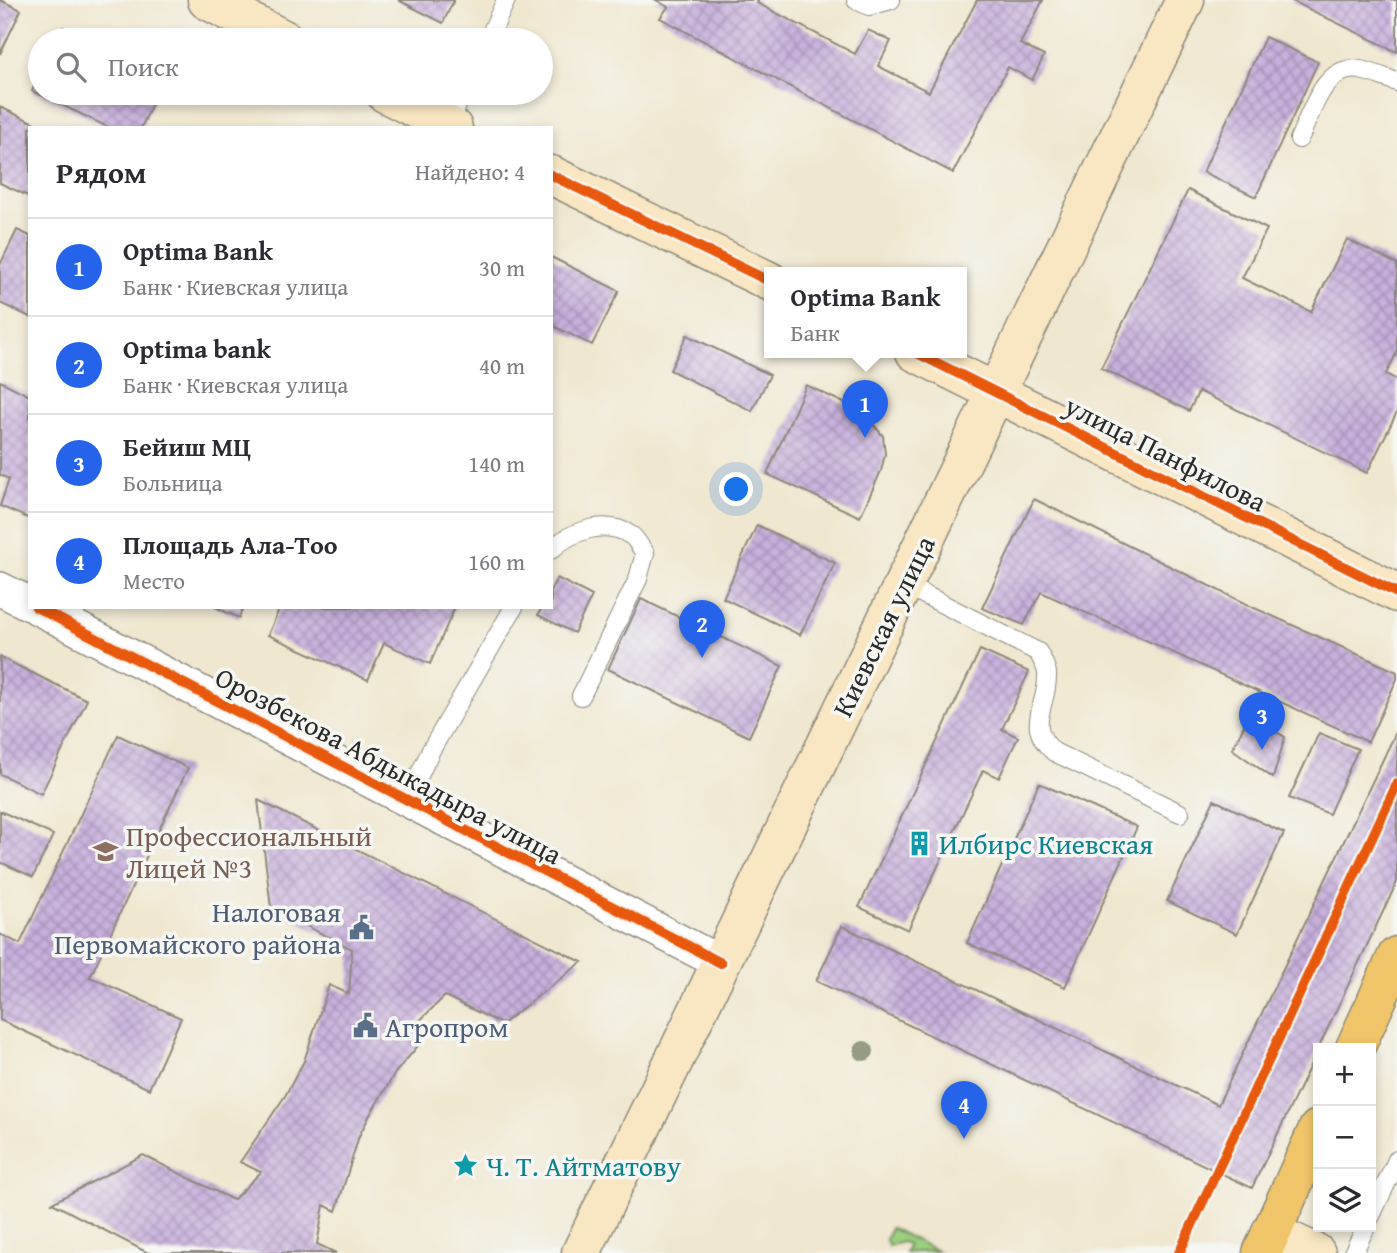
<!DOCTYPE html>
<html lang="ru">
<meta charset="utf-8">
<style>
:root{--surface:#fff;--page:#f2f2f3;--text:#2b2b33;--muted:#7c7c81;--line:#e1e1e2;--accent:#2563eb}
body{margin:0;font-family:"Gentium Book Plus",serif;background:var(--page);color:var(--text)}
.controls{position:absolute;right:21px;bottom:21px;display:grid;overflow:hidden;border-radius:0px;box-shadow:0 4px 10px #0003}
.controls button{width:63px;height:63px;display:grid;place-items:center;padding:0;border:0;border-bottom:2px solid var(--line);background:var(--surface);color:var(--text);font:35px sans-serif}
.you{position:absolute;left:737px;top:490px;width:24px;height:24px;margin:-18px;border:5px solid #fff;border-radius:50%;background:#1a73e8;box-shadow:0 0 0 10px #1a73e833}
.badge{display:grid;place-items:center;width:46px;height:46px;border-radius:50%;background:var(--accent);color:#fff;font-size:23px;font-weight:700}
.pin{position:absolute;translate:-50% -58px;filter:drop-shadow(0 2px 4px #0008)}
.pin::after{content:'';position:absolute;top:37px;width:24px;height:21px;background:inherit;clip-path:polygon(0 0,100% 0,50% 100%)}
.popup{position:absolute;left:764px;top:267px;width:203px;height:91px;box-sizing:border-box;display:grid;place-content:center;border-radius:0px;background:var(--surface);filter:drop-shadow(0 2px 5px #0005);font-size:23px;white-space:nowrap;color:var(--muted)}
.popup b{font-size:26px;color:var(--text)}
.popup::after{content:'';position:absolute;left:50%;top:100%;margin-left:-14px;border:14px solid transparent;border-top-color:var(--surface)}
.list{margin:0;padding:0;list-style:none}
h2{display:flex;justify-content:space-between;align-items:center;height:91px;margin:0;padding:0 28px;font-size:30px}
h2 small{font-size:23px;font-weight:400;color:var(--muted)}
.list li{display:grid;grid-template-columns:46px 1fr auto;gap:21px;align-items:center;box-sizing:border-box;height:98px;padding:0 28px;border-top:2px solid var(--line)}
.list b{display:block;font-size:26px;white-space:nowrap}
.list p{margin:0;font-size:23px;white-space:nowrap;color:var(--muted)}
.list em{font-size:23px;font-style:normal;color:var(--muted)}
.icon{flex:none;width:38px;height:38px;fill:none;stroke:currentColor;stroke-width:2;stroke-linecap:round;stroke-linejoin:round}
.map{position:relative;flex:none;width:1397px;height:1253px;overflow:hidden}
.search{position:absolute;background:var(--surface);box-shadow:0 4px 10px #0003;left:28px;top:28px;width:525px;height:77px;display:flex;align-items:center;gap:18px;box-sizing:border-box;padding:0 24px;border-radius:38px;color:var(--muted);font-size:26px}
.panel{position:absolute;background:var(--surface);box-shadow:0 4px 10px #0003;left:28px;top:126px;width:525px;height:483px;border-radius:0px}
.map>svg:first-child{display:block}
.grass{fill:#9ccf7f;stroke:#647d55;stroke-width:2}
.building{fill:url(#building-cross-hatch)}
.lines{fill:none;stroke-linecap:round;stroke-linejoin:round}
.lane-casing{stroke:#8d897d;stroke-width:20}
.street-casing{stroke:#8d897d;stroke-width:36}
.secondary-casing{stroke:#8d897d;stroke-width:41}
.primary-casing{stroke:#8d897d;stroke-width:41}
.lane{stroke:#fff;stroke-width:18}
.street{stroke:#fff;stroke-width:33}
.secondary{stroke:#f9e7c3;stroke-width:38}
.primary{stroke:#f0c469;stroke-width:38}
.cycleway-casing{stroke:#f6f6f2;stroke-width:15}
.cycleway{stroke:#e8590c;stroke-width:10}
.tree{fill:#969b83}
.labels{text-anchor:middle;dominant-baseline:central;stroke-width:7;stroke-linejoin:round;paint-order:stroke}
.street-label{font-size:28px;fill:#2b2b2b;stroke:#f6f6f2}
.education-label{font-size:28px;fill:#785e54;stroke:#f6f6f2;text-anchor:start}
.culture-label{font-size:28px;fill:#0d838f;stroke:#f6f6f2;text-anchor:start}
.service-label{font-size:28px;fill:#4e5e75;stroke:#f6f6f2;text-anchor:end}
</style>
<div class="map">
<svg width="1397" height="1253" viewBox="0 0 1397 1253">
<defs>
<pattern id="building-cross-hatch" width="8" height="8" patternUnits="userSpaceOnUse" patternTransform="scale(1.75)"><rect width="8" height="8" fill="#c8b0dd"/><path d="M0 0l8 8M0 8l8-8" fill="none" stroke="#a38fb3"/></pattern>
</defs>
<rect width="100%" height="100%" fill="#f6f6f2"/>
<filter id="ink" filterUnits="userSpaceOnUse"><feTurbulence type="fractalNoise" baseFrequency=".0143" numOctaves="2"/><feDisplacementMap in="SourceGraphic" scale="14" xChannelSelector="R" yChannelSelector="G"/><feConvolveMatrix kernelMatrix="1 2 1 2 8 2 1 2 1" color-interpolation-filters="sRGB"/></filter>
<filter id="wash" filterUnits="userSpaceOnUse"><feTurbulence type="fractalNoise" baseFrequency=".00686" numOctaves="4" result="noise"/><feDisplacementMap in="SourceGraphic" scale="28" xChannelSelector="R" yChannelSelector="G"/><feGaussianBlur stdDeviation="1.57" result="paint"/><feColorMatrix in="noise" values="0 0 0 0 0 0 0 0 0 0 0 0 0 0 0 0 0 1.4 0 .05"/><feComposite in="paint" operator="in"/></filter>
<g filter="url(#wash)">
<rect width="100%" height="100%" fill="#efe7cf"/>
<!-- grass -->
<path class="grass" d="M890 1228H891L937 1251 905 1253 908 1244 902 1242 888 1246 886 1240Z"/>
<g id="blocks">
<!-- building -->
<path class="building" d="M0 0 21 10 0 54Z
M398 0H454L443 23Z
M656 0H759L757 3 855 54 868 30 891 41 878 66 929 92 977 0H1043L1020 44 1044 56 1032 80 1008 67 953 173 660 18 668 7Z
M1290 0H1397V52Z
M63 27 90 40H56Z
M1265 37 1318 62 1256 197 1203 172Z
M40 74V93H157L141 128H110L32 91Z
M0 107 45 128H30V197L0 183Z
M1188 190 1267 229 1242 278 1311 312 1347 239 1397 264V352L1386 374 1397 380V412L1367 473 1199 391 1189 411 1101 368Z
M17 230 30 236V317L0 303V265Z
M551 257 619 291 592 345 551 325Z
M687 335 770 375 752 411 670 370Z
M0 381 30 396V519L0 506 9 479 0 475Z
M806 385 863 412 883 436 885 454 881 471 860 517 767 474Z
M1034 499 1250 606 1397 672V679L1368 742 1041 592 1024 625 982 608Z
M757 525 835 563 800 635 723 598Z
M557 578 592 596 574 633 538 615 542 607H551V589Z
M641 599 782 666 749 737 608 669Z
M215 607H243L239 618Z
M280 607H455L430 664 384 643 368 680 268 635Z
M980 650 1029 672 1002 729 1018 737 999 778 983 770 908 930 859 907Z
M0 657 87 700 41 794 0 774Z
M1249 716 1285 737 1273 778 1232 749Z
M1397 730V882L1252 1188 816 981 842 926 1218 1105Z
M1319 733 1358 749 1329 814 1289 798Z
M118 735 188 768 90 977 181 1018 149 1089 0 1020V934L20 944Z
M1039 783 1137 827 1065 987 967 943Z
M258 800 582 962 502 1024 445 996 412 1028 427 1035 395 1073 371 1113 359 1136 336 1211 324 1205 317 1244 336 1253H148L52 1203 143 1155 233 1200 261 1172 240 1162 285 1096 304 1061 329 985 349 994 352 949 271 908Z
M1214 800 1284 833 1237 934 1167 901Z
M0 811 53 835 33 877 0 862Z"/>
</g>
</g>
<g filter="url(#ink)">
<use href="#blocks" fill-opacity="0" stroke="#8d897d" stroke-width="2"/>
<g class="lines">
<defs>
<path id="lane" d="M856 0 869 6 891 0
M488 40 506 0
M448 125 463 93
M1299 139C1311 114 1324 63 1360 70 1372 72 1385 78 1397 82
M551 550C571 531 606 518 632 536 636 539 641 548 645 553L638 579 581 696
M903 584 1038 652C1041 658 1046 666 1047 673 1049 706 1023 725 1054 752L1180 813
M407 801 431 750 514 607
M1371 1216 1397 1160
M1353 1253 1366 1227"/>
<path id="street" d="M0 589 30 604
M36 607 721 963"/>
<path id="secondary" d="M207 0 285 40
M385 93 453 128
M551 175 769 281
M915 352 1397 593
M1271 1232 1316 1253
M581 1253 1185 0"/>
<path id="primary" d="M1355 1048 1397 956
M1262 1253 1318 1129"/>
</defs>
<!-- lane casing -->
<use href="#lane" class="lane-casing"/>
<!-- street casing -->
<use href="#street" class="street-casing"/>
<!-- secondary casing -->
<use href="#secondary" class="secondary-casing"/>
<!-- primary casing -->
<use href="#primary" class="primary-casing"/>
<!-- lane -->
<use href="#lane" class="lane"/>
<!-- street -->
<use href="#street" class="street"/>
<!-- secondary -->
<use href="#secondary" class="secondary"/>
<!-- primary -->
<use href="#primary" class="primary"/>
<defs>
<path id="cycleway" d="M551 175 769 281
M915 352 1397 593
M36 607 721 963
M1179 1253 1397 784"/>
</defs>
<!-- cycleway casing -->
<use href="#cycleway" class="cycleway-casing"/>
<!-- cycleway -->
<use href="#cycleway" class="cycleway"/>
</g>
<!-- trees -->
<circle class="tree" cx="864" cy="1051" r="10"/>
</g>
<!-- icons -->
<defs>
<symbol id="building-bare" viewBox="-9 -9 18 18"><path d="M-4-6H4V6H1V3H-1V6H-4ZM-2.5-4.3h1.7v1.8h-1.7ZM.8-4.3h1.7v1.8H.8ZM-2.5-1h1.7V.8h-1.7ZM.8-1h1.7V.8H.8Z" fill="#0f9aa8" stroke="#f6f6f2" stroke-width="2.5" paint-order="stroke"/></symbol>
<symbol id="university-bare" viewBox="-9 -9 18 18"><path d="M0-5L7-2L0 1L-7-2ZM-4 1L0 2.5L4 1V4Q0 6-4 4Z" fill="#8d6e63" stroke="#f6f6f2" stroke-width="2.5" paint-order="stroke"/></symbol>
<symbol id="civic-bare" viewBox="-9 -9 18 18"><path d="M-.6-6.5H3V-4.5H.6V-3L4-1V1h2V6H-6V1h2V-1L-.6-3ZM-1.2 2.5V6h2.4V2.5Z" fill="#5c6f8a" stroke="#f6f6f2" stroke-width="2.5" paint-order="stroke"/></symbol>
<symbol id="sight-bare" viewBox="-9 -9 18 18"><path d="M0-6L1.8-2.2L6-1.7L2.9 1.2L3.7 5.4L0 3.3L-3.7 5.4L-2.9 1.2L-6-1.7L-1.8-2.2Z" fill="#0f9aa8" stroke="#f6f6f2" stroke-width="2.5" paint-order="stroke"/></symbol>
</defs>
<g fill-rule="evenodd">
<use href="#building-bare" x="902" y="826" width="35" height="35"/>
<use href="#university-bare" x="88" y="834" width="35" height="35"/>
<use href="#civic-bare" x="344" y="910" width="35" height="35"/>
<use href="#civic-bare" x="348" y="1008" width="35" height="35"/>
<use href="#sight-bare" x="448" y="1148" width="35" height="35"/>
</g>
<g class="labels">
<!-- street labels -->
<g class="street-label">
<text transform="translate(1166 453) rotate(27)">улица Панфилова</text>
<text transform="translate(883 626) rotate(-64)">Киевская улица</text>
<text transform="translate(389 765) rotate(28)">Орозбекова Абдыкадыра улица</text>
</g>
<!-- education labels -->
<g class="education-label">
<text x="126" y="835">Профессиональный<tspan x="126" dy="32">Лицей №3</tspan></text>
</g>
<!-- culture labels -->
<g class="culture-label">
<text x="939" y="843">Илбирс Киевская</text>
<text x="486" y="1165">Ч. Т. Айтматову</text>
</g>
<!-- service labels -->
<g class="service-label">
<text x="341" y="911">Налоговая<tspan x="341" dy="32">Первомайского района</tspan></text>
<text x="385" y="1026" text-anchor="start">Агропром</text>
</g>
</g>
</svg>
<div class="controls">
<button>+</button>
<button>−</button>
<button><svg class="icon" aria-label="layers" viewBox="0 0 24 24"><path d="M12 4l9 5-9 5-9-5zM3 14l9 5 9-5"/></svg></button>
</div>
<div class="you"></div>
<div class="pin badge" style="left:865px;top:438px">1</div>
<div class="popup"><b>Optima Bank</b>Банк</div>
<div class="pin badge" style="left:702px;top:658px">2</div>
<div class="pin badge" style="left:1262px;top:750px">3</div>
<div class="pin badge" style="left:964px;top:1139px">4</div>
<div class="search"><svg class="icon" aria-label="search" viewBox="0 0 24 24"><circle cx="10" cy="10" r="6"/><path d="M15 15l6 6"/></svg>Поиск</div>
<section class="panel">
<h2>Рядом<small>Найдено: 4</small></h2>
<ul class="list">
<li><span class="badge">1</span><div><b>Optima Bank</b><p>Банк · Киевская улица</p></div><em>30 m</em></li>
<li><span class="badge">2</span><div><b>Optima bank</b><p>Банк · Киевская улица</p></div><em>40 m</em></li>
<li><span class="badge">3</span><div><b>Бейиш МЦ</b><p>Больница</p></div><em>140 m</em></li>
<li><span class="badge">4</span><div><b>Площадь Ала-Тоо</b><p>Место</p></div><em>160 m</em></li>
</ul>
</section>
</div>
